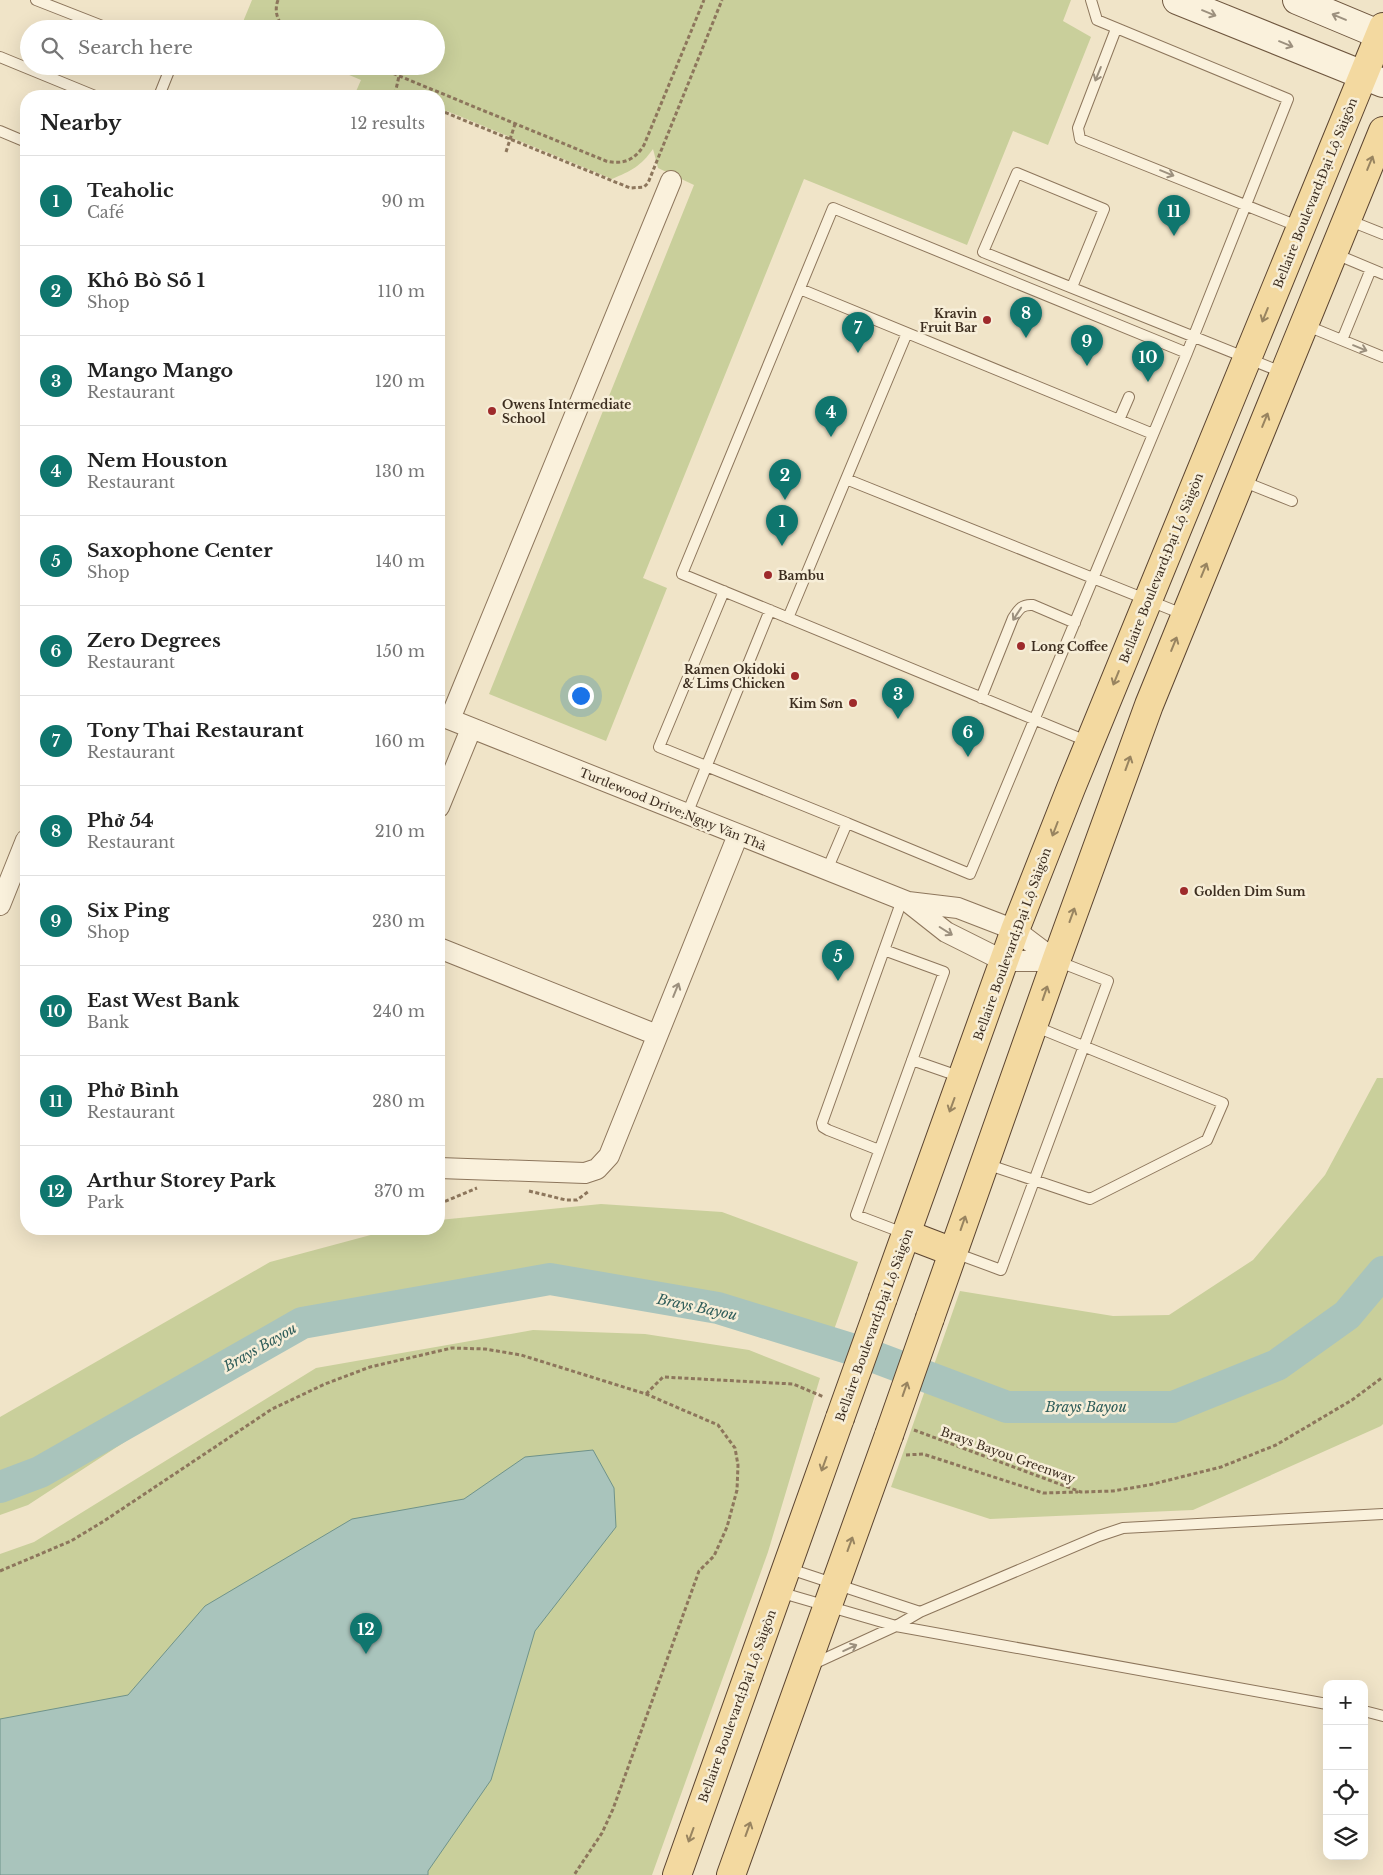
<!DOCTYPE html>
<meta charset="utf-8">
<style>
:root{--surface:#fff;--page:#f6f6f6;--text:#222;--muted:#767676;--line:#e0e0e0;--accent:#0f766e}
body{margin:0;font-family:"Libre Baskerville",serif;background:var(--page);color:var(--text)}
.controls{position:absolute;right:15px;bottom:15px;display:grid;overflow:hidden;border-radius:10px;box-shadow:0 5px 20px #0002}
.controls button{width:45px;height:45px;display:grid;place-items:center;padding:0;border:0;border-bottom:1px solid var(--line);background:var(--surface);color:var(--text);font:25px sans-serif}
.you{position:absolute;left:580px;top:695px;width:18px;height:18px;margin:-12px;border:4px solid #fff;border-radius:50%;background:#1a73e8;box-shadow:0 0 0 8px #1a73e833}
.badge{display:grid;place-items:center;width:32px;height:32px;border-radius:50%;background:var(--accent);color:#fff;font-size:16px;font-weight:700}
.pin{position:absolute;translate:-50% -41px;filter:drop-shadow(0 1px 2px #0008)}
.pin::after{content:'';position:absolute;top:26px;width:18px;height:15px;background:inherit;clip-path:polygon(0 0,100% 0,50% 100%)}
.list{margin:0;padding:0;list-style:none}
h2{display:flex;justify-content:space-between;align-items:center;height:65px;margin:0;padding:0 20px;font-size:21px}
h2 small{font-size:16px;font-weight:400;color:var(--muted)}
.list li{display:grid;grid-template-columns:32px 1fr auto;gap:15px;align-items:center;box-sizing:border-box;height:90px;padding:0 20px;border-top:1px solid var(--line)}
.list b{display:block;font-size:19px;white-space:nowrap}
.list p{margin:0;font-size:16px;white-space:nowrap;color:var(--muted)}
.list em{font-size:16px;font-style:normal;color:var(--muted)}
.icon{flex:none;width:28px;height:28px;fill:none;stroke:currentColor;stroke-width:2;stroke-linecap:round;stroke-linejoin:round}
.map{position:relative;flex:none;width:1383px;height:1875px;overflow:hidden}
.search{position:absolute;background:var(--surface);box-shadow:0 5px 20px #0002;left:20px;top:20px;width:425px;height:55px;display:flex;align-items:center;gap:12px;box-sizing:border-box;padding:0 18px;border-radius:28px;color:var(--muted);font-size:19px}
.panel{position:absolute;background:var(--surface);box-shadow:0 5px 20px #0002;left:20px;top:90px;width:425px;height:1145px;border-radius:20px}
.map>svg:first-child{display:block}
.green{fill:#c9cf9b}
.water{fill:#a9c4bc;stroke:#6f938a}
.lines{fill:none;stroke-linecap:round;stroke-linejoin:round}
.river{stroke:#a9c4bc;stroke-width:32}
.lane-casing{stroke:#8d765c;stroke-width:12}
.street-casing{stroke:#8d765c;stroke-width:22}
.secondary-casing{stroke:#6f573f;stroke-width:30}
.primary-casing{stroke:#5b4430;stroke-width:30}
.path{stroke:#8d765c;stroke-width:3;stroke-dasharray:4 2.5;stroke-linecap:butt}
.lane{stroke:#faf1dc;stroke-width:10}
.street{stroke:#faf1dc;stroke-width:20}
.secondary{stroke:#faf1dc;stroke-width:28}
.primary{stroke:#f3d9a0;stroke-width:28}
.primary-bridge-casing{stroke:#5b4430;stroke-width:30;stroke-linecap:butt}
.primary-bridge{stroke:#f3d9a0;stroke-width:28}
.oneway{stroke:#9c907e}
.oneway2{stroke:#988460}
.poi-dot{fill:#9e2a2b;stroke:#f7eed8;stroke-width:2}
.labels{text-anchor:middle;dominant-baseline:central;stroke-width:5;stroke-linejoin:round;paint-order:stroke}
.street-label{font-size:12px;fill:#3d2e20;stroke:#f7eed8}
.poi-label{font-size:12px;font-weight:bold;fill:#3d2e20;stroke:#f7eed8;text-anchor:start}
.water-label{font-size:14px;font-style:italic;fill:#2f5d5a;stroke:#f7eed8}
</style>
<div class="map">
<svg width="1383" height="1875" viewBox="0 0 1383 1875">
<rect width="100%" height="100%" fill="#f0e4c8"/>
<!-- green -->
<path class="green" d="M252 0H1071L1063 21 1091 37 1048 145 1013 131 967 245 804 179 643 578 667 588 606 741 489 694 694 185 658 168 653 149C641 166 631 171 612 179L447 111 439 129V96H354L361 80 328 66H436V29H240Z
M1377 1078H1383V1424L1381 1426 1193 1510 990 1519 891 1487 960 1291 1113 1316 1169 1315 1253 1260 1325 1175Z
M601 1204 722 1212 858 1262 830 1341 792 1324 671 1298 550 1292 320 1327 235 1370 28 1505 0 1515V1417L270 1262 393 1229H439V1220Z
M533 1330 645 1334 749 1350 820 1378 768 1552 652 1875H0V1554L34 1542 316 1368Z"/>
<!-- water -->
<path class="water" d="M593 1450 614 1488 616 1527 535 1631 491 1780 428 1871V1875H0V1719L128 1695 205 1606 352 1519 464 1499 525 1457Z"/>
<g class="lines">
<!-- river -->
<path class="river" d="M0 1487 40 1472 302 1323 550 1279 718 1308 864 1353 1007 1407H1173L1277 1365 1347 1315 1383 1272"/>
<defs>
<path id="lane" d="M36 0 110 29
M1116 29 1078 128 1080 139 1300 227
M0 57 95 96
M159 96 171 66
M0 131 26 142
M1348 220 1383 234
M1333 253 1383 274
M1072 287 1104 209 1017 173 983 252 1284 373
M800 289 1153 434
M1305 325 1383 357
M1342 340 1371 269
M1119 420 1129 397
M846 479 1185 615
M1242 481 1292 501
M724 591 659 747 847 823
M788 618 907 333
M981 698 1013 618C1019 609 1022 604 1033 605L1075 623
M1089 742 682 574 833 208 1187 353
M687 814 770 610
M827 870 847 823 970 874 1187 353 1288 99 1097 20 1091 0
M884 950 944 972 856 1215 906 1234
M912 1060 961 1077
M879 1150 828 1130 823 1127 822 1123 902 900
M986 1164 1090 1199 1207 1140 1223 1103 1034 1026
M955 1253 1001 1270 1108 981 1057 961
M787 1568 920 1612 896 1626 811 1665
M779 1592 896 1626 1327 1704
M920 1612 1099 1536 1123 1528 1383 1514
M1364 1711 1383 1716"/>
<path id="street" d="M439 715 908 902 958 908 1015 930 1056 961
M450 719 671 181
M439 807 471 729
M908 902 946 932 1004 961H1056
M0 905 26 840
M439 948 657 1035
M439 1168 585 1173 597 1169 609 1156 738 835"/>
<path id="secondary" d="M1177 0 1383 83
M1297 0 1383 36"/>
<path id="primary" d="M906 1234 953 1252
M883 1298 1015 930 1071 788 1383 27
M930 1318 1056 961 1149 705 1383 131
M677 1875 840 1418
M731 1875 889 1435"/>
</defs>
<!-- lane casing -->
<use href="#lane" class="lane-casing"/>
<!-- street casing -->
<use href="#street" class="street-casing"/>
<!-- secondary casing -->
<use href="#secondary" class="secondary-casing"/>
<!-- primary casing -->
<use href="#primary" class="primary-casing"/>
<!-- path -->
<path class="path" d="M278 0C274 11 277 21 286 29
M375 66 606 161C623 165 635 160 644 145L704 0
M395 94 399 76
M439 110 630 188 644 187 648 183 722 0
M506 152 515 124
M529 1191 566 1200H577L589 1191
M439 1204 477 1188
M646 1394 663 1377 793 1384 824 1397
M914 1430 1081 1492 1113 1491 1149 1485 1221 1467 1276 1445 1352 1400 1383 1377
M906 1455 923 1454 1043 1493 1078 1492
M0 1571 71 1541 104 1521 272 1409 325 1384 370 1367 452 1348 485 1349 521 1355 646 1394 718 1425 735 1448 738 1465 737 1490 727 1527 714 1556 699 1571 613 1809 602 1833 574 1875"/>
<!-- lane -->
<use href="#lane" class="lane"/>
<!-- street -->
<use href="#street" class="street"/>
<!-- secondary -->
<use href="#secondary" class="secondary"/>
<!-- primary -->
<use href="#primary" class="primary"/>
<defs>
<path id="primary-bridge" d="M840 1418 883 1298
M889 1435 930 1318"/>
</defs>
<!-- primary-bridge casing -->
<use href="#primary-bridge" class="primary-bridge-casing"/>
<!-- primary-bridge -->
<use href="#primary-bridge" class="primary-bridge"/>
</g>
<!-- one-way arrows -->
<defs><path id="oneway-shaft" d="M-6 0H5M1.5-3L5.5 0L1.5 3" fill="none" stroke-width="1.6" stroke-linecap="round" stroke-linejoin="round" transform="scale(1.25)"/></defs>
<g class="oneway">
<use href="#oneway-shaft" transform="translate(1209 13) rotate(22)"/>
<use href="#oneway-shaft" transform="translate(1339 17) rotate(-157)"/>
<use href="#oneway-shaft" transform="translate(1286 44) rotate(22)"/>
<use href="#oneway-shaft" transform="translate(1098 74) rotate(112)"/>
<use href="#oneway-shaft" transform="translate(1167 173) rotate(22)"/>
<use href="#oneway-shaft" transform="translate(1360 348) rotate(22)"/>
<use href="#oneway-shaft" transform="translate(1017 614) rotate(123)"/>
<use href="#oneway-shaft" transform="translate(946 931) rotate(32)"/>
<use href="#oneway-shaft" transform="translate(676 990) rotate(-68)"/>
<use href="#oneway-shaft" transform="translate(850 1648) rotate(-25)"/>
</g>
<g class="oneway2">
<use href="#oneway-shaft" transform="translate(1370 163) rotate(-68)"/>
<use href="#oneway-shaft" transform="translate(1265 315) rotate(112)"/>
<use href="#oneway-shaft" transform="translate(1265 420) rotate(-68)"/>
<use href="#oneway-shaft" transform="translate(1204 570) rotate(-68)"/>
<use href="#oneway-shaft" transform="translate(1174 644) rotate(-68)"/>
<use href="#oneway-shaft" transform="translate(1116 678) rotate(112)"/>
<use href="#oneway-shaft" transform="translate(1128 763) rotate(-70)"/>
<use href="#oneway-shaft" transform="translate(1055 829) rotate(111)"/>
<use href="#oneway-shaft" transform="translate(1072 915) rotate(-70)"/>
<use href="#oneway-shaft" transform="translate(1045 993) rotate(-71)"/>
<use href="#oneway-shaft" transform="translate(952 1105) rotate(110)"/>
<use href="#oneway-shaft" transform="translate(963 1223) rotate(-71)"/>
<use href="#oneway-shaft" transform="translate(905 1389) rotate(-71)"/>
<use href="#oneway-shaft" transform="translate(824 1464) rotate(110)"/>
<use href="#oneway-shaft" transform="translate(850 1544) rotate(-70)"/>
<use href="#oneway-shaft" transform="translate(748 1829) rotate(-70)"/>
<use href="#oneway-shaft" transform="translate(691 1835) rotate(110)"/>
</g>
<!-- markers -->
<g class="poi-dot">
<circle cx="987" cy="320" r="5"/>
<circle cx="492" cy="411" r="5"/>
<circle cx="768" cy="575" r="5"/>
<circle cx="1021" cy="646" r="5"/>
<circle cx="795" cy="676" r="5"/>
<circle cx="853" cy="703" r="5"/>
<circle cx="1184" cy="891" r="5"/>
</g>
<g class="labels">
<!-- street labels -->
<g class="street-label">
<text transform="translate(1315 193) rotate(-68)">Bellaire Boulevard;Đại Lộ Sàigòn</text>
<text transform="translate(1161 568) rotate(-68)">Bellaire Boulevard;Đại Lộ Sàigòn</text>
<text transform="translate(673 809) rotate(22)">Turtlewood Drive;Ngụy Văn Thà</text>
<text transform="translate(1012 944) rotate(-70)">Bellaire Boulevard;Đại Lộ Sàigòn</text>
<text transform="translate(874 1325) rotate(-70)">Bellaire Boulevard;Đại Lộ Sàigòn</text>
<text transform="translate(1008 1455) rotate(20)">Brays Bayou Greenway</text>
<text transform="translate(737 1706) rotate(-70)">Bellaire Boulevard;Đại Lộ Sàigòn</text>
</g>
<!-- poi labels -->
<g class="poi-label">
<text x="977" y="313" text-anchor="end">Kravin<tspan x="977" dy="14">Fruit Bar</tspan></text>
<text x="502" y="404">Owens Intermediate<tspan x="502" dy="14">School</tspan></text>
<text x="778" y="575">Bambu</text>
<text x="1031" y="646">Long Coffee</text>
<text x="785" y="669" text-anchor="end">Ramen Okidoki<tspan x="785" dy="14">&amp; Lims Chicken</tspan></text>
<text x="843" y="703" text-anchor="end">Kim Sơn</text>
<text x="1194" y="891">Golden Dim Sum</text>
</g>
<!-- water labels -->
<g class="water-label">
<text transform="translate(697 1307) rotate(12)">Brays Bayou</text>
<text transform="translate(260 1347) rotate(-30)">Brays Bayou</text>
<text x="1086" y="1407">Brays Bayou</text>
</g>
</g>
</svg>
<div class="controls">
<button>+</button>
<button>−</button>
<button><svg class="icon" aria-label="locate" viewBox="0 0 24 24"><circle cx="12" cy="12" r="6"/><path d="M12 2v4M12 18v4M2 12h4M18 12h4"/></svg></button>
<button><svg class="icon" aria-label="layers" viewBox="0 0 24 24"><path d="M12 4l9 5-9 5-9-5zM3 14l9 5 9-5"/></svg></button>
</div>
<div class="you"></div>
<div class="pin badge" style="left:782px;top:546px">1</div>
<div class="pin badge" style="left:785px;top:500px">2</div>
<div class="pin badge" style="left:898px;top:719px">3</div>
<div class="pin badge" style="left:831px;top:437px">4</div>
<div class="pin badge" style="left:838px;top:981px">5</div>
<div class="pin badge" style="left:968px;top:757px">6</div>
<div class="pin badge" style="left:858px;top:353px">7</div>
<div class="pin badge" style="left:1026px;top:338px">8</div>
<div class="pin badge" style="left:1087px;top:366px">9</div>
<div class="pin badge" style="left:1148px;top:382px">10</div>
<div class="pin badge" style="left:1174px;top:236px">11</div>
<div class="pin badge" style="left:366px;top:1654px">12</div>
<div class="search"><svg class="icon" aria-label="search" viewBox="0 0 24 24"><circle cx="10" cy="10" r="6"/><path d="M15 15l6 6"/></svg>Search here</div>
<section class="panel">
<h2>Nearby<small>12 results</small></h2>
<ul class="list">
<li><span class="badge">1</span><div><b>Teaholic</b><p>Café</p></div><em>90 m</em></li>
<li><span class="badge">2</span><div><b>Khô Bò Số 1</b><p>Shop</p></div><em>110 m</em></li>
<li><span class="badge">3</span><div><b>Mango Mango</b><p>Restaurant</p></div><em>120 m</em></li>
<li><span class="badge">4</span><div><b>Nem Houston</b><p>Restaurant</p></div><em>130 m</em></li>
<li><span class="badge">5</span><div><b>Saxophone Center</b><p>Shop</p></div><em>140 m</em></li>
<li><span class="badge">6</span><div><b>Zero Degrees</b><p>Restaurant</p></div><em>150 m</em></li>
<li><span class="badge">7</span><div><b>Tony Thai Restaurant</b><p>Restaurant</p></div><em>160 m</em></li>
<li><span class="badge">8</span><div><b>Phở 54</b><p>Restaurant</p></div><em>210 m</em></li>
<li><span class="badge">9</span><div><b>Six Ping</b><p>Shop</p></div><em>230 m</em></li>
<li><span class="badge">10</span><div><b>East West Bank</b><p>Bank</p></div><em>240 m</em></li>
<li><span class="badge">11</span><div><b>Phở Bình</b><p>Restaurant</p></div><em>280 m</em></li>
<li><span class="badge">12</span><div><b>Arthur Storey Park</b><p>Park</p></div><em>370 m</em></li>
</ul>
</section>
</div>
